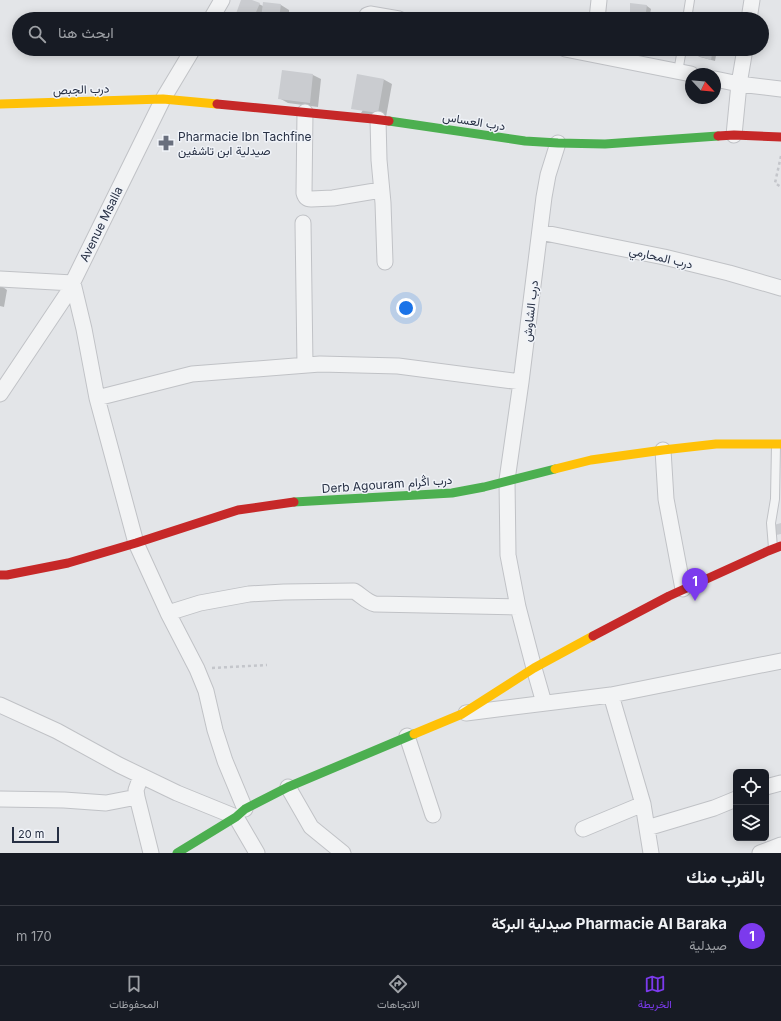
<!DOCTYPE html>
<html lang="ar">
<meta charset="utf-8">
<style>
:root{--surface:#171b24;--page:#242831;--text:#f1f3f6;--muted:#9ea1a6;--line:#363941;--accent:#7c3aed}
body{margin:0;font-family:Inter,Vazirmatn,sans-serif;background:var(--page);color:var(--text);direction:rtl}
.controls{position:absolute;right:12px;bottom:12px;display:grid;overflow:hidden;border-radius:6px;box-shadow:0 2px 10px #0003}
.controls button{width:36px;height:36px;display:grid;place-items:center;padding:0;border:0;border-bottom:1px solid var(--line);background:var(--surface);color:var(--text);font:20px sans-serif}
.compass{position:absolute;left:685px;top:68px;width:36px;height:36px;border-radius:50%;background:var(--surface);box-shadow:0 2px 10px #0003;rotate:116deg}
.scale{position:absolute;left:12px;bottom:10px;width:47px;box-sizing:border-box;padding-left:4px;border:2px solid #273044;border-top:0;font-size:11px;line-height:14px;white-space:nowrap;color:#273044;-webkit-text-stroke:3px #f0f3f8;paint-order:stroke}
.you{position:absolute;left:406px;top:308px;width:14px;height:14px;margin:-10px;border:3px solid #fff;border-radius:50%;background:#1a73e8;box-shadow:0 0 0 6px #1a73e833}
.badge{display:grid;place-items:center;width:26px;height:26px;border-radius:50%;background:var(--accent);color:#fff;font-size:13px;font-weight:700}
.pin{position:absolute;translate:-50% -33px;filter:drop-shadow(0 1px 2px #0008)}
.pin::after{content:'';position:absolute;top:21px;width:14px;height:12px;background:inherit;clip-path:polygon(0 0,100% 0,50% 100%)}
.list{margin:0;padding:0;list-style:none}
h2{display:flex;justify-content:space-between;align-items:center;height:52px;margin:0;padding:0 16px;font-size:17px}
h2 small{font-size:13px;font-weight:400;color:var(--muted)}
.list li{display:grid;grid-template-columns:26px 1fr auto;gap:12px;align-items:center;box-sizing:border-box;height:60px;padding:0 16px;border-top:1px solid var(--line)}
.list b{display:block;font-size:15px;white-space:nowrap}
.list p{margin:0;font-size:13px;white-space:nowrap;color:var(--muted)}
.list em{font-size:13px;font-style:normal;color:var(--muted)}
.icon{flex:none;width:22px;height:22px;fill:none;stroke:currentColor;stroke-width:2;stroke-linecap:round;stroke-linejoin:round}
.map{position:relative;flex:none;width:781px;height:853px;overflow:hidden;direction:ltr}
.search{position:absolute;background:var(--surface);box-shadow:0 2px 10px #0003;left:12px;right:12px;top:12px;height:44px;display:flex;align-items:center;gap:10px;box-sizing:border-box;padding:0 14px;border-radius:22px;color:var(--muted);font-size:15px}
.sheet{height:112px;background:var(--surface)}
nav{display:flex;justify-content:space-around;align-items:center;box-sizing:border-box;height:56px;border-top:1px solid var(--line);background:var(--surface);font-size:11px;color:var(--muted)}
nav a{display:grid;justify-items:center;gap:2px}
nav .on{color:var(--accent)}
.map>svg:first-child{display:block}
.shadow{fill:#0003}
.building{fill:#caccd0}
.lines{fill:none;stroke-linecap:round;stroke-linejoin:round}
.lane-casing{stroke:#c0c2c6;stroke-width:10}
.street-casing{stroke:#c0c2c6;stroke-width:17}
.path{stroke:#c4c6cb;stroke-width:2.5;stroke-dasharray:3 3;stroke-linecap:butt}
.lane{stroke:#f2f3f4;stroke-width:8}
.street{stroke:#f2f3f4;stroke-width:15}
.fast{stroke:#4caf50;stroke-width:9}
.slow{stroke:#ffc107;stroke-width:9}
.jam{stroke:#c62828;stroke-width:9}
.labels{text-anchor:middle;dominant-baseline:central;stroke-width:3;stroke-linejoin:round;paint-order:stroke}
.street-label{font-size:12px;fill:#273044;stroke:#f0f3f8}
.poi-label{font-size:12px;fill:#273044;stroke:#f0f3f8;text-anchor:start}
</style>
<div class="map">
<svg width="781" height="853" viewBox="0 0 781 853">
<rect width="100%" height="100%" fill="#e3e5e8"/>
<!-- shadow -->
<path class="shadow" d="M242 0H250L263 6 264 3 281 5 289 10V14H308L317 19H235Z
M631 4 647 6 651 9 649 19H631Z
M698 49 717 50 715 61 700 57 696 55Z
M283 71 313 75 321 79 318 107 288 103 279 98Z
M383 79 392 84 386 117 361 113Z
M0 285 7 290 4 307 0 306Z"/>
<!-- building -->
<path class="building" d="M241 0H252L260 3 253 19H234Z
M263 2 281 4 279 19H261Z
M630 3 647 5 645 19H630Z
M288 13H309V19H288Z
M697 49H713L711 60 695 55Z
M730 49H741V54L730 50Z
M282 70 313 74 310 103 278 99Z
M357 74 384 79 378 113 351 109Z
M781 523V534L776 535 774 525Z"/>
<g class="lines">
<defs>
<path id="lane" d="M687 19 690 0
M678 72 682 49
M773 548 771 523 775 499 776 445"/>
<path id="street" d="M211 19 222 0
M365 19 367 15 370 14 399 19
M597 19 599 0
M749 19 752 0
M565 49 691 74
M715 79 739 84 781 89
M305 112 304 193C305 197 307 199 311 199L333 198 381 190
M378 119 379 160 383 203 385 262
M734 135 739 84 745 49
M303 223 305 365
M540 232 664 257 729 273 781 288
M0 279 73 283 84 329 97 398 136 543 168 613 197 669 206 691 215 730 225 761 245 809
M0 394 67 294 163 99 193 49
M97 398 192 374 320 364 398 366 521 382
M663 450 666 499 683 589
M168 613 200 603 249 594 284 592 354 591C361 595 367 602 375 604L518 607
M611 695 643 804 651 853
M544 703 534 668 518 607 508 555 507 480 521 382 544 197 548 175 558 143
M0 705 57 731 119 765 177 793 236 817 257 853
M466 713 611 695 781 661
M407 736 433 815
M288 787 311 827 343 853
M766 787 781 783
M137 797 151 853
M0 799 64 800 106 803 137 797 136 790 141 776
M647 828 714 808 736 799
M583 829 643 804
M760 853 781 845"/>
</defs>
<!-- lane casing -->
<use href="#lane" class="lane-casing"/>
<!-- street casing -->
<use href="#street" class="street-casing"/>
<!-- path -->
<path class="path" d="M781 156 775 183 781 187
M212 668 267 665"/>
<!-- lane -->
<use href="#lane" class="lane"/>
<!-- street -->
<use href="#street" class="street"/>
<!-- fast -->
<path class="fast" d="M389 121 525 141 558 143 605 144 718 136
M294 502 452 493 484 487 555 469
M177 853 236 817 245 809 288 787 414 734"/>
<!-- slow -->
<path class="slow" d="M0 104 163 99 217 104
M555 469 591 460 663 450 716 444H781
M414 734 462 714 534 668 593 636"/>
<!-- jam -->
<path class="jam" d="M217 104 373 119 389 121
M718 136 734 135 781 137
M0 575H7L68 563 136 543 238 510 294 502
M593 636 669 596 768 551 781 546"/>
</g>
<!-- icons -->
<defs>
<symbol id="pharmacy-bare" viewBox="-9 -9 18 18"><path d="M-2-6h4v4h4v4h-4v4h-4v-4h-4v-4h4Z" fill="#696f7d" stroke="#f0f3f8" stroke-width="2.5" paint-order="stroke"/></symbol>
</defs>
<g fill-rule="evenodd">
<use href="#pharmacy-bare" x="155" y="132" width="22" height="22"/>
</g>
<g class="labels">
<!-- street labels -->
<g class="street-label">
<text transform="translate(81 89) rotate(-2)">درب الجبص</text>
<text transform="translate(474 121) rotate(9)">درب العساس</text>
<text transform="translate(101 224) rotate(-64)">Avenue Msalla</text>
<text transform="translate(661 257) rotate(13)">درب المحارمي</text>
<text transform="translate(530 311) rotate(-83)">درب الشاوش</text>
<text transform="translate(387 484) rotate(-4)">Derb Agouram درب اڭرام</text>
</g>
<!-- poi labels -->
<g class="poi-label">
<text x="178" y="136">Pharmacie Ibn Tachfine<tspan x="178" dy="14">صيدلية ابن تاشفين</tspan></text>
</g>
</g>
</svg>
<div class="controls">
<button><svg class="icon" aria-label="locate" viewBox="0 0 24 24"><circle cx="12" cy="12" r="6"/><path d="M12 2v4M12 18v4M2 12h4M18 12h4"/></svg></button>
<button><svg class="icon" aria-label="layers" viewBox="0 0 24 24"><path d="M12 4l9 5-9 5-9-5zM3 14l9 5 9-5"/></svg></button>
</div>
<svg class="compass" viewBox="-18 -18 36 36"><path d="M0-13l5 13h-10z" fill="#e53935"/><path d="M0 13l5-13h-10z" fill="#9ea1a6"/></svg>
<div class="scale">20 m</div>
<div class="you"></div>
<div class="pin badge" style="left:695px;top:601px">1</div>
<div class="search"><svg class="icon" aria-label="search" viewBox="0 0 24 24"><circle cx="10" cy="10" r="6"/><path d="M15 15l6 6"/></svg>ابحث هنا</div>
</div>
<section class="sheet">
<h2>بالقرب منك<small></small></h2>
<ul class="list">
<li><span class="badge">1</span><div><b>Pharmacie Al Baraka صيدلية البركة</b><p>صيدلية</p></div><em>170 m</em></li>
</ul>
</section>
<nav>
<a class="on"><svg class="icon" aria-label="map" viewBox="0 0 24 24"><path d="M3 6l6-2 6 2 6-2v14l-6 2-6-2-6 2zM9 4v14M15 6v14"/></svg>الخريطة</a>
<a><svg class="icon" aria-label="directions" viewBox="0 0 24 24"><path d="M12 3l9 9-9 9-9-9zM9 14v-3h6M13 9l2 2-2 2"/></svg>الاتجاهات</a>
<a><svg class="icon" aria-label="saved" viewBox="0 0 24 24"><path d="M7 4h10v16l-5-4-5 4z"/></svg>المحفوظات</a>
</nav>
